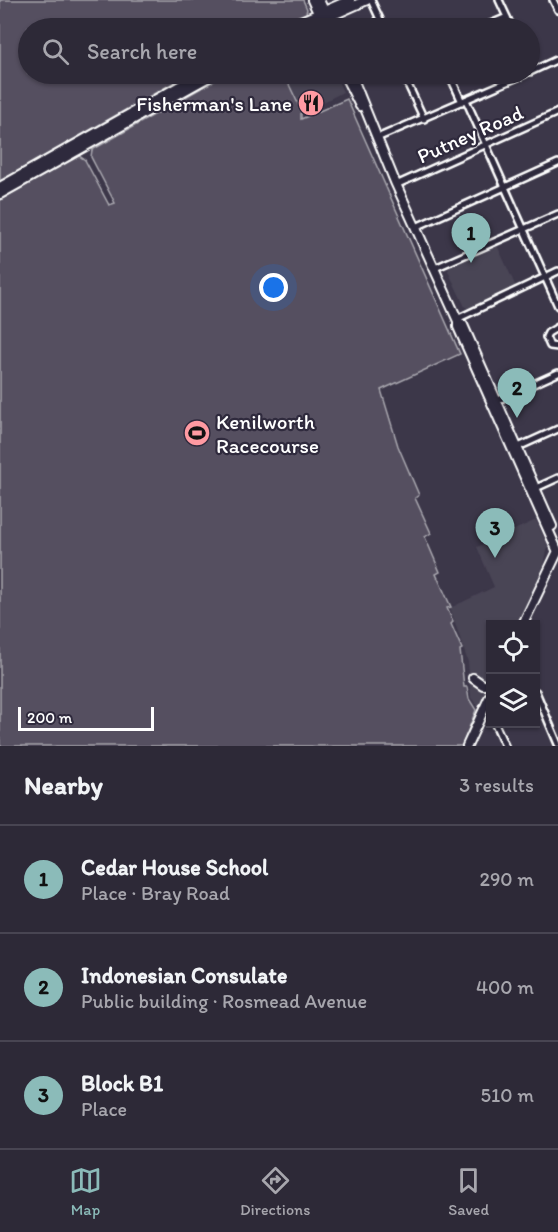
<!DOCTYPE html>
<meta charset="utf-8">
<style>
:root{--surface:#2d2937;--page:#393542;--text:#f1f3f6;--muted:#a7a6ad;--line:#484552;--accent:#8bbbb9}
body{margin:0;font-family:Itim,sans-serif;background:var(--page);color:var(--text)}
.controls{position:absolute;right:18px;bottom:18px;display:grid;overflow:hidden;border-radius:0px;box-shadow:0 2px 4px #0004}
.controls button{width:54px;height:54px;display:grid;place-items:center;padding:0;border:0;border-bottom:2px solid var(--line);background:var(--surface);color:var(--text);font:30px sans-serif}
.scale{position:absolute;left:18px;bottom:15px;width:136px;box-sizing:border-box;padding-left:6px;border:3px solid #fff;border-top:0;font-size:16px;line-height:21px;white-space:nowrap;color:#fff;-webkit-text-stroke:4px #2f2a3d;paint-order:stroke}
.you{position:absolute;left:274px;top:288px;width:21px;height:21px;margin:-15px;border:4px solid #fff;border-radius:50%;background:#1a73e8;box-shadow:0 0 0 9px #1a73e833}
.badge{display:grid;place-items:center;width:39px;height:39px;border-radius:50%;background:var(--accent);color:#111;font-size:20px;font-weight:700}
.pin{position:absolute;translate:-50% -50px;filter:drop-shadow(0 2px 3px #0008)}
.pin::after{content:'';position:absolute;top:32px;width:21px;height:18px;background:inherit;clip-path:polygon(0 0,100% 0,50% 100%)}
.list{margin:0;padding:0;list-style:none}
h2{display:flex;justify-content:space-between;align-items:center;height:78px;margin:0;padding:0 24px;font-size:26px}
h2 small{font-size:20px;font-weight:400;color:var(--muted)}
.list li{display:grid;grid-template-columns:39px 1fr auto;gap:18px;align-items:center;box-sizing:border-box;height:108px;padding:0 24px;border-top:2px solid var(--line)}
.list b{display:block;font-size:22px;white-space:nowrap}
.list p{margin:0;font-size:20px;white-space:nowrap;color:var(--muted)}
.list em{font-size:20px;font-style:normal;color:var(--muted)}
.icon{flex:none;width:33px;height:33px;fill:none;stroke:currentColor;stroke-width:2;stroke-linecap:round;stroke-linejoin:round}
.map{position:relative;flex:none;width:558px;height:746px;overflow:hidden}
.search{position:absolute;background:var(--surface);box-shadow:0 2px 4px #0004;left:18px;right:18px;top:18px;height:66px;display:flex;align-items:center;gap:15px;box-sizing:border-box;padding:0 21px;border-radius:33px;color:var(--muted);font-size:22px}
.sheet{height:402px;background:var(--surface)}
nav{display:flex;justify-content:space-around;align-items:center;box-sizing:border-box;height:84px;border-top:2px solid var(--line);background:var(--surface);font-size:16px;color:var(--muted)}
nav a{display:grid;justify-items:center;gap:3px}
nav .on{color:var(--accent)}
.map>svg:first-child{display:block}
.built{fill:#494455}
.green{fill:#555060;stroke:#aaa8b0;stroke-width:1.5}
.lines{fill:none;stroke-linecap:round;stroke-linejoin:round}
.street-casing{stroke:#fff;stroke-width:10}
.secondary-casing{stroke:#fff;stroke-width:12}
.street{stroke:#2f2a3d;stroke-width:5}
.secondary{stroke:#2f2a3d;stroke-width:8}
.labels{text-anchor:middle;dominant-baseline:central;stroke-width:4.5;stroke-linejoin:round;paint-order:stroke}
.poi-label{font-size:21px;fill:#fff;stroke:#2f2a3d;text-anchor:end}
.street-label{font-size:21px;fill:#fff;stroke:#2f2a3d}
</style>
<div class="map">
<svg width="558" height="746" viewBox="0 0 558 746">
<rect width="100%" height="100%" fill="#3c3749"/>
<filter id="ink" filterUnits="userSpaceOnUse"><feTurbulence type="fractalNoise" baseFrequency=".0167" numOctaves="2"/><feDisplacementMap in="SourceGraphic" scale="12" xChannelSelector="R" yChannelSelector="G"/><feConvolveMatrix kernelMatrix="1 2 1 2 8 2 1 2 1" color-interpolation-filters="sRGB"/></filter>
<g filter="url(#ink)">
<!-- built -->
<path class="built" d="M284 74H335L343 92 302 113Z
M497 245 516 287 470 309 465 307 448 271 450 265Z
M536 520 548 546 544 565 517 624H490V684L479 708 471 698 468 662 450 608 494 587 477 547Z"/>
<!-- green -->
<path class="green" d="M0 0H303L307 9 306 13 270 28H28V74H189L0 181Z
M226 74H284L301 110V119L347 99 460 354 381 390 398 446 419 495 415 498 431 533 425 537 440 572 436 574 451 607 447 608 453 622 451 624 462 649 460 650 464 687H467L469 699 476 710 462 746H0V200L79 156 85 160 109 205 115 203 91 157 92 150Z"/>
<g class="lines">
<defs>
<path id="street" d="M371 0 384 28
M499 0 512 28
M553 0 558 10
M481 28 507 17
M530 72 558 59
M403 74 424 119
M452 80 462 102
M466 100 558 306
M377 138 525 74
M396 185 558 112
M416 227 558 163
M435 268 558 214
M457 319 558 271
M558 327 548 333 546 337 550 346 558 347
M494 402 558 373
M516 448 558 429
M536 488 558 478
M536 692 558 744
M495 724 505 746"/>
<path id="secondary" d="M312 0 325 28
M319 0 332 28
M285 28 350 0
M304 28 367 0
M344 74 360 106
M351 74 395 182 458 321V327L558 552
M0 187 201 74
M0 194 214 74
M458 321 463 325 552 526
M523 624 558 551
M473 678 483 685H490
M467 746 490 696"/>
</defs>
<!-- street casing -->
<use href="#street" class="street-casing"/>
<!-- secondary casing -->
<use href="#secondary" class="secondary-casing"/>
<!-- street -->
<use href="#street" class="street"/>
<!-- secondary -->
<use href="#secondary" class="secondary"/>
</g>
</g>
<!-- icons -->
<defs>
<symbol id="restaurant-disc" viewBox="-11 -11 22 22"><circle r="9.5" fill="#ff9aa2" stroke="#2f2a3d"/><path d="M-5-6h1v4h1v-4h1v4h1v-4h1v5L-1.5 .5V6h-2V.5L-5-1ZM5-6V6H3V1.5H1.5Q1.5-4 5-6Z" fill="#111"/></symbol>
<symbol id="stadium-disc" viewBox="-11 -11 22 22"><circle r="9.5" fill="#ff9aa2" stroke="#2f2a3d"/><path d="M0-5a6.5 5 0 1 0 0 10a6.5 5 0 1 0 0-10ZM-3.5-1.8h7v3.6h-7Z" fill="#111"/></symbol>
</defs>
<g fill-rule="evenodd">
<use href="#restaurant-disc" x="296" y="88" width="30" height="30"/>
<use href="#stadium-disc" x="182" y="418" width="30" height="30"/>
</g>
<g class="labels">
<!-- poi labels -->
<g class="poi-label">
<text x="292" y="103">Fisherman's Lane</text>
<text x="216" y="421" text-anchor="start">Kenilworth<tspan x="216" dy="24">Racecourse</tspan></text>
</g>
<!-- street labels -->
<g class="street-label">
<text transform="translate(470 134) rotate(-24)">Putney Road</text>
</g>
</g>
</svg>
<div class="controls">
<button><svg class="icon" aria-label="locate" viewBox="0 0 24 24"><circle cx="12" cy="12" r="6"/><path d="M12 2v4M12 18v4M2 12h4M18 12h4"/></svg></button>
<button><svg class="icon" aria-label="layers" viewBox="0 0 24 24"><path d="M12 4l9 5-9 5-9-5zM3 14l9 5 9-5"/></svg></button>
</div>
<div class="scale">200 m</div>
<div class="you"></div>
<div class="pin badge" style="left:471px;top:263px">1</div>
<div class="pin badge" style="left:517px;top:418px">2</div>
<div class="pin badge" style="left:495px;top:558px">3</div>
<div class="search"><svg class="icon" aria-label="search" viewBox="0 0 24 24"><circle cx="10" cy="10" r="6"/><path d="M15 15l6 6"/></svg>Search here</div>
</div>
<section class="sheet">
<h2>Nearby<small>3 results</small></h2>
<ul class="list">
<li><span class="badge">1</span><div><b>Cedar House School</b><p>Place · Bray Road</p></div><em>290 m</em></li>
<li><span class="badge">2</span><div><b>Indonesian Consulate</b><p>Public building · Rosmead Avenue</p></div><em>400 m</em></li>
<li><span class="badge">3</span><div><b>Block B1</b><p>Place</p></div><em>510 m</em></li>
</ul>
</section>
<nav>
<a class="on"><svg class="icon" aria-label="map" viewBox="0 0 24 24"><path d="M3 6l6-2 6 2 6-2v14l-6 2-6-2-6 2zM9 4v14M15 6v14"/></svg>Map</a>
<a><svg class="icon" aria-label="directions" viewBox="0 0 24 24"><path d="M12 3l9 9-9 9-9-9zM9 14v-3h6M13 9l2 2-2 2"/></svg>Directions</a>
<a><svg class="icon" aria-label="saved" viewBox="0 0 24 24"><path d="M7 4h10v16l-5-4-5 4z"/></svg>Saved</a>
</nav>
